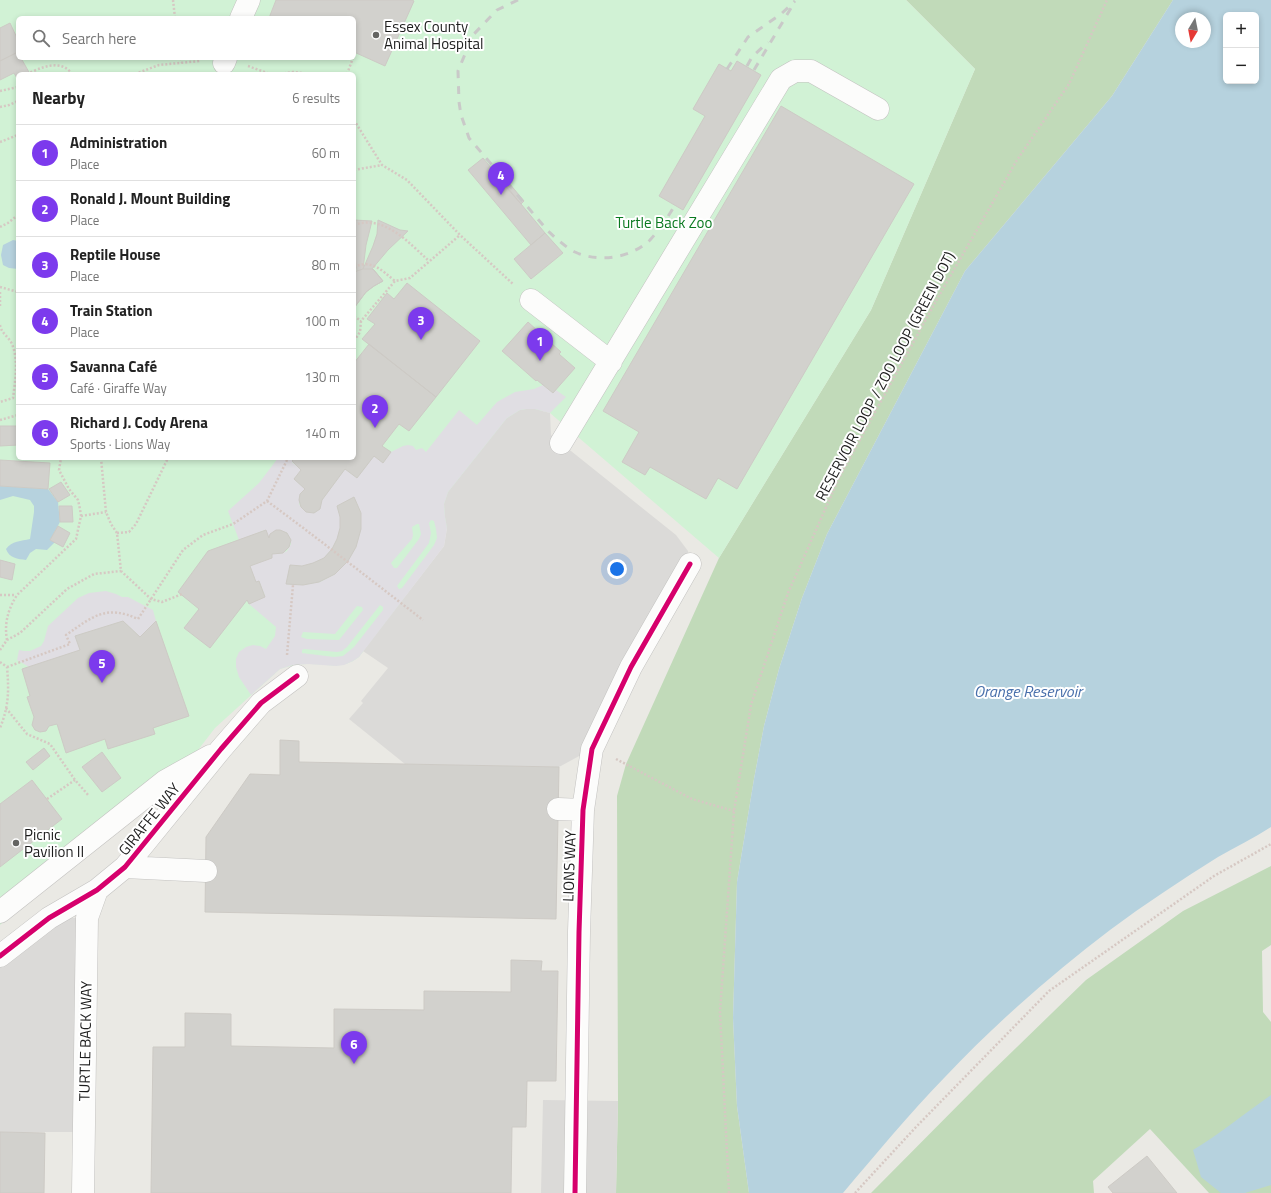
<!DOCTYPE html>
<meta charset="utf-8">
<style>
:root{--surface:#fff;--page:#f6f6f6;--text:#222;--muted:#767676;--line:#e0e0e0;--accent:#7c3aed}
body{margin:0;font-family:"Titillium Web",sans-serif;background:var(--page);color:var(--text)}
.controls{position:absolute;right:12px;top:12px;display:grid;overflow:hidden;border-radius:6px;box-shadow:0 2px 6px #0003}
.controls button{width:36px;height:36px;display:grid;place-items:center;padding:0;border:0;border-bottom:1px solid var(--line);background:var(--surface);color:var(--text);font:20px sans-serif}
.compass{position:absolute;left:1175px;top:12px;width:36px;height:36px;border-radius:50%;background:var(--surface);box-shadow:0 2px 6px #0003;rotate:190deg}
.you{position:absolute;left:617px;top:569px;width:14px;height:14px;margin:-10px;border:3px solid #fff;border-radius:50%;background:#1a73e8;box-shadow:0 0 0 6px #1a73e833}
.badge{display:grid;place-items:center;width:26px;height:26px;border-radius:50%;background:var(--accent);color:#fff;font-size:13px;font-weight:700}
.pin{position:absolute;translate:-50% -33px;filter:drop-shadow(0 1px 2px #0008)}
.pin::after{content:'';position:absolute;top:21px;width:14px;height:12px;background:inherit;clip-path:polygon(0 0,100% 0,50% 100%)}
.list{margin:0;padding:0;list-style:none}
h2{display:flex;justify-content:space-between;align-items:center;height:52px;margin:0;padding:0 16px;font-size:17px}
h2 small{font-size:13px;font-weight:400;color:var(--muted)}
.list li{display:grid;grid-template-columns:26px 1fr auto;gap:12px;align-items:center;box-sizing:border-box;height:56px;padding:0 16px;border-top:1px solid var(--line)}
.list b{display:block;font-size:15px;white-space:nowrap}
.list p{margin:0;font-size:13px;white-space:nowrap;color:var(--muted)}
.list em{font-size:13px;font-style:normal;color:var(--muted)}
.icon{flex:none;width:22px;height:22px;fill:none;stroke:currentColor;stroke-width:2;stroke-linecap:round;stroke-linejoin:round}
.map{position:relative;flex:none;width:1271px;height:1193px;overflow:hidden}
.search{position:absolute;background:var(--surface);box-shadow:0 2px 6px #0003;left:16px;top:16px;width:340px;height:44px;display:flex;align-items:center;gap:10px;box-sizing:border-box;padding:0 14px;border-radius:6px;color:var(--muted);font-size:15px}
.panel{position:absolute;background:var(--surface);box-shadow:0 2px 6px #0003;left:16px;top:72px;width:340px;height:388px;border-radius:6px}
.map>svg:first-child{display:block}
.forest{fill:#c1dab9}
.park{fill:#d1f2d5;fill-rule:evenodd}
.parking{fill:#dbdad8}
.plaza{fill:#e0dee3;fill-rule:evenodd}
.water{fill:#b6d2de;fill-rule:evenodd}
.building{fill:#d2d1cd;stroke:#cdcac5}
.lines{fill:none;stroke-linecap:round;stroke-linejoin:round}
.minor-casing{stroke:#c3c2c0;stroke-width:23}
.path{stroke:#d6c8c3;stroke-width:2.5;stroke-dasharray:2 2;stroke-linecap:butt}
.minor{stroke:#fcfcfb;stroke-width:22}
.rail{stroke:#c9c9c8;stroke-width:3;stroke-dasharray:8 8;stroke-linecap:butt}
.cycleway-casing{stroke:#fff;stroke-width:8}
.cycleway{stroke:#d6006c;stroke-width:5}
.poi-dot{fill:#646462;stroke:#fff;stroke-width:1.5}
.labels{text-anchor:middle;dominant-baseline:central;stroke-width:4;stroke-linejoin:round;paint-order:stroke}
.poi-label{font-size:15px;fill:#1c1c1c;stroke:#fff;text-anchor:start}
.park-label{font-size:15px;fill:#0a7920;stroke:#fff}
.street-label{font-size:15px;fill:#1c1c1c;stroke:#fff}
.water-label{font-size:16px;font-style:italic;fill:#486fab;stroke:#fff}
</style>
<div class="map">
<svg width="1271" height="1193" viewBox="0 0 1271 1193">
<rect width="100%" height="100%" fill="#eae9e4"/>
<!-- forest -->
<path class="forest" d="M906 0H1173L1112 96 965 271 827 534 802 598 779 669 764 726 754 779 737 882 733 1018 737 1106 749 1193H616L618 1101 617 796 626 764 719 558 871 310 975 69Z
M1271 866V945L1262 951 1263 1012 1271 1022V1193H1209L1150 1129 1093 1181 1094 1193H871L985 1078 1086 980 1183 911Z"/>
<!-- park -->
<path class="park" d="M0 0H906L975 69 871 310 719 558 550 413 543 411 447 528 401 603 359 657C341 671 327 663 308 664 298 664 289 666 280 669L215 728 171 785 122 822 0 925ZM18 18H354V58H18ZM18 74H354V458H18Z"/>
<!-- parking -->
<path class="parking" d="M527 409H535L550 413 551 435 676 535 688 551 690 564 592 749 559 767 405 764 349 719 363 703 361 701 388 668 363 651 444 546 447 528 445 517 444 504 448 492 507 418 520 410Z
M49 918H87L84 1132H0V956Z
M543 1100 618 1101 616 1193H541Z"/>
<!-- plaza -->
<path class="plaza" d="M543 385 553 393 556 390 566 397 550 413 535 409H527L520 410 507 418 448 492 444 504 445 517 447 528 444 546 359 657 353 661 344 665 336 666 308 664 293 665 280 669 251 695 239 677 236 667V659L239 652 246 647 253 645 260 646 266 649 275 636 276 627 249 604 265 596 259 581 256 582 250 566 271 558 272 554 283 553 287 551 291 544V540L287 533 280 530 273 532 269 538 265 530 239 540 228 511 259 483 278 458H295L292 462 301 470 294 479 305 489 300 494 299 504 301 507 306 512 314 513 320 509 322 500 345 469 357 478 374 456 383 463 391 452 403 446 408 445 413 446 416 450 422 448 426 452 459 410 477 425 497 402 515 392 534 389ZM354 497 361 513V529L356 547 348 561 335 574 320 582 303 585 286 584 290 565 302 566 313 563 324 558 332 549 337 539 340 528V517L337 506ZM431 520 434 521 436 529 437 538 434 545 402 588 399 589 397 586 429 543 431 533 429 523ZM417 524H419L421 534 419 539 397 568H394L391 563 412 539 413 535 412 527ZM380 605 383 607V610L354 647 343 656 334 657 302 653V650L304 649 337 652 342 651 347 647ZM357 606 362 607 363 610 339 640 307 639 301 637 303 632 335 634Z
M106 591 116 594 122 597H128L153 610 156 621 140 637 123 621 75 636 80 650 29 667 17 660 19 650 24 651H30L41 646 44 641 48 626 78 598 89 593Z"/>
<!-- water -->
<path class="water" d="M1173 0H1271V827C1254 838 1235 847 1218 857 1181 880 1145 904 1110 930 1052 974 995 1024 945 1077 909 1114 876 1154 843 1193H749L737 1106 733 1018 737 882 754 779 764 726 779 669 802 598 827 534 965 271 1112 96ZM1226 15H1256V81H1226ZM1181 18H1205V42H1181Z
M13 240 18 241V269L9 268 3 265 1 255 3 245Z
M0 486 48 489 58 502 60 522 50 540 55 542 47 550 36 549 30 553 26 560C18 559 9 558 6 549 12 541 21 541 30 539L34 512V506L30 500 13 496 0 500Z
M1271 1095V1185L1245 1193H1221L1201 1177 1193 1150C1220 1134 1245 1113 1271 1095Z"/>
<!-- building -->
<path class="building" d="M276 0H412L414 1 385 66 354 52V18H269Z
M10 23 18 40V52L0 61V28Z
M18 52V58H21L30 74H18V80L14 73 0 80V61Z
M737 61 761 75 683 210 659 196 705 116 693 109 719 64 731 71Z
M781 106 914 184 737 489 718 478 706 499 650 467 645 475 622 462 639 432 603 411Z
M483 158 545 233 531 245 468 170Z
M509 183 524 201 521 204 505 186Z
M354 220 372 221 366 245 363 269 373 246 377 234 378 220 400 230 408 231 388 250 372 269H373L383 281 374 286 366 292 354 308V269L355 272 357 271 354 251Z
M545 233 563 253 531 279 514 259Z
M363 269H373L383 281 374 286 366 292 354 308V272Z
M407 283 480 341 436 397 362 339 375 324 367 319 387 293 394 299Z
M528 322 561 352 559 354 575 368 553 393 537 380 536 381 502 351Z
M369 344 436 397 409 431 399 424 382 446 391 452 383 463 374 456 357 478 345 469 322 500 320 509 314 513 306 512 301 507 299 500 300 494 305 489 294 479 301 470 292 461 295 458H354V363Z
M0 426H18V445L0 446Z
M0 460 50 463 48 489 0 486Z
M61 482 70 495 58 502 49 489Z
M354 497 361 513V529L356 547 348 561 335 574 319 582 303 585 286 584 290 565 302 566 313 563 324 558 332 549 337 539 340 528V517L337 506Z
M59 506H72L73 522H60Z
M58 526 70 533 63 547 50 540Z
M266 530 269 538 270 534 276 530H280L287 533 291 540 289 547 283 553 272 554V558L250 566 256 582 259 581 265 597 249 604 247 600 210 648 184 628 199 609 178 592 208 551Z
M0 560 15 564 12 580 0 577Z
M123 621 140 637 156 621 189 716 153 728 155 734 108 749 105 739 66 753 57 724 49 726 46 731 40 732 35 730 32 725 34 717 27 697 30 696 22 669 80 650 75 636Z
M280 740 299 741V762L559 767 556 919 205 912 206 837 250 774 280 775Z
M44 748 50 756 33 770 26 762Z
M102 752 121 778 102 792 82 767Z
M32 780 62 819 0 867V804Z
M511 960 542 961 541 971H558L556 1081H527L526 1127H512L511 1193H151L153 1047H185V1013L231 1014V1046L334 1048V1009L424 1010V991L511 992Z
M0 1132 45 1133 44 1193H0Z
M1147 1156 1177 1193H1113L1108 1187Z"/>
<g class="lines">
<defs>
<path id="minor" d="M241 18 249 0
M224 63 226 58
M531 300 611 362
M561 443 781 79 795 71H811L878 109
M558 809 583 810
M125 867 206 871
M0 912 165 781 210 756
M0 956 49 918 97 890 125 867 221 749 261 703 297 676
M83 1193 87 918 97 890
M575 1193 579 932 583 810 592 749 631 667 690 564"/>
</defs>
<!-- minor casing -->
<use href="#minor" class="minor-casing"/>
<!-- path -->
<path class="path" d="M173 0 175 18
M354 55 355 52
M181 58 182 63
M248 66 270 74
M27 74C40 68 61 58 72 74
M135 74 159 65 200 61
M280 74 293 72 309 74
M347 74 353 58
M0 91 18 87
M0 107 9 105 18 101
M354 120 382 165 407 180 460 235 513 284
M0 142 18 135
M354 170 382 165
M354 225C384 214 409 243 429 261
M0 227 8 223 18 215
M354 267C372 259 381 270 395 281
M0 287 18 292
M0 292V306
M354 316 361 321
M0 325C1 333 9 337 12 344 19 361 15 381 13 398L0 402
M354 341 360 332 361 321 395 281 410 278 460 235
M0 420 18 415
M101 458 106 512 111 524 117 533 121 571 151 599 162 602 182 594
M267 501C320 540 371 580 423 620
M81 516 106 512
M117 533 129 532 136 524 168 458
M0 595H16
M7 640C4 624 8 609 17 595L76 539 81 516 80 509 78 500 69 489 59 470 61 458
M0 650 7 640 20 633 67 589 94 574 121 571
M287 655 293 585
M0 662 7 667C9 690 9 706 0 728
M7 667 70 644 66 635C92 617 106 604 138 619L183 550 203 535 233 524 267 501 288 458
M6 708 27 734 50 744 75 780 89 796
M616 759 692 799 734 811
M47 799 75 780
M729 1193 720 1012 734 811 751 705 788 593 839 478 936 301 1017 160 1069 84 1107 0
M855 1193 916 1127 1049 991 1214 876 1271 844"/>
<!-- minor -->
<use href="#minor" class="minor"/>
<!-- rail -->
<path class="rail" d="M518 0 497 10 473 35 458 71 459 102 461 115 469 138 548 231C556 238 565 247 575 252 599 263 631 258 650 240 660 229 668 217 675 205
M747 66 752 57 768 42
M727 69 748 37 781 14 795 1
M754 70 791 8"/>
<defs>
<path id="cycleway" d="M0 956 49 918 97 890 125 867 221 749 261 703 297 676
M575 1193 579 932 583 810 592 749 631 667 690 564"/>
</defs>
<!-- cycleway casing -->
<use href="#cycleway" class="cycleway-casing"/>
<!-- cycleway -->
<use href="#cycleway" class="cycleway"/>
</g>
<!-- markers -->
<g class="poi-dot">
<circle cx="376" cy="35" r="4"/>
<circle cx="16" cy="843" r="4"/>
</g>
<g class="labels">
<!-- poi labels -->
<g class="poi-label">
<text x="384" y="26">Essex County<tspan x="384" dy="17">Animal Hospital</tspan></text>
<text x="24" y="834">Picnic<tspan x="24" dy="17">Pavilion II</tspan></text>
</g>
<!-- park labels -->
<g class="park-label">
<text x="664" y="222">Turtle Back Zoo</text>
</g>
<!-- street labels -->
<g class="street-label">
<text transform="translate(885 376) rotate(-62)">RESERVOIR LOOP / ZOO LOOP (GREEN DOT)</text>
<text transform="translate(149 819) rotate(-51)">GIRAFFE WAY</text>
<text transform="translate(569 866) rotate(-88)">LIONS WAY</text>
<text transform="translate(85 1041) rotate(-89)">TURTLE BACK WAY</text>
</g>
<!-- water labels -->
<g class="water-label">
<text x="1028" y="691">Orange Reservoir</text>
</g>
</g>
</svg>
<div class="controls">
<button>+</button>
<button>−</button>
</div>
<svg class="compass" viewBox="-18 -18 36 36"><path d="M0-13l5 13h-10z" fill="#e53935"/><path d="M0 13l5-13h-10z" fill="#767676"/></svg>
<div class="you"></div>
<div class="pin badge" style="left:540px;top:361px">1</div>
<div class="pin badge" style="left:375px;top:428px">2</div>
<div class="pin badge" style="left:421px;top:340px">3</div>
<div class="pin badge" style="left:501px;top:195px">4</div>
<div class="pin badge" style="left:102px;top:683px">5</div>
<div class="pin badge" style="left:354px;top:1064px">6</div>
<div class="search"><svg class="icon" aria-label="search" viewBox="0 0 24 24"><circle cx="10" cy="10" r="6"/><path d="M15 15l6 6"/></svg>Search here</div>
<section class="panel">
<h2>Nearby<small>6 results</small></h2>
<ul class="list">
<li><span class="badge">1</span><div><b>Administration</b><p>Place</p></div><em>60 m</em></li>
<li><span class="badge">2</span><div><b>Ronald J. Mount Building</b><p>Place</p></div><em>70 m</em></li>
<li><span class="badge">3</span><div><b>Reptile House</b><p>Place</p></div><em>80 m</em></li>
<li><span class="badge">4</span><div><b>Train Station</b><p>Place</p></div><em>100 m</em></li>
<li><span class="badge">5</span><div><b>Savanna Café</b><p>Café · Giraffe Way</p></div><em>130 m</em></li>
<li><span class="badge">6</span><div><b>Richard J. Cody Arena</b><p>Sports · Lions Way</p></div><em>140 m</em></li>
</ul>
</section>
</div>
